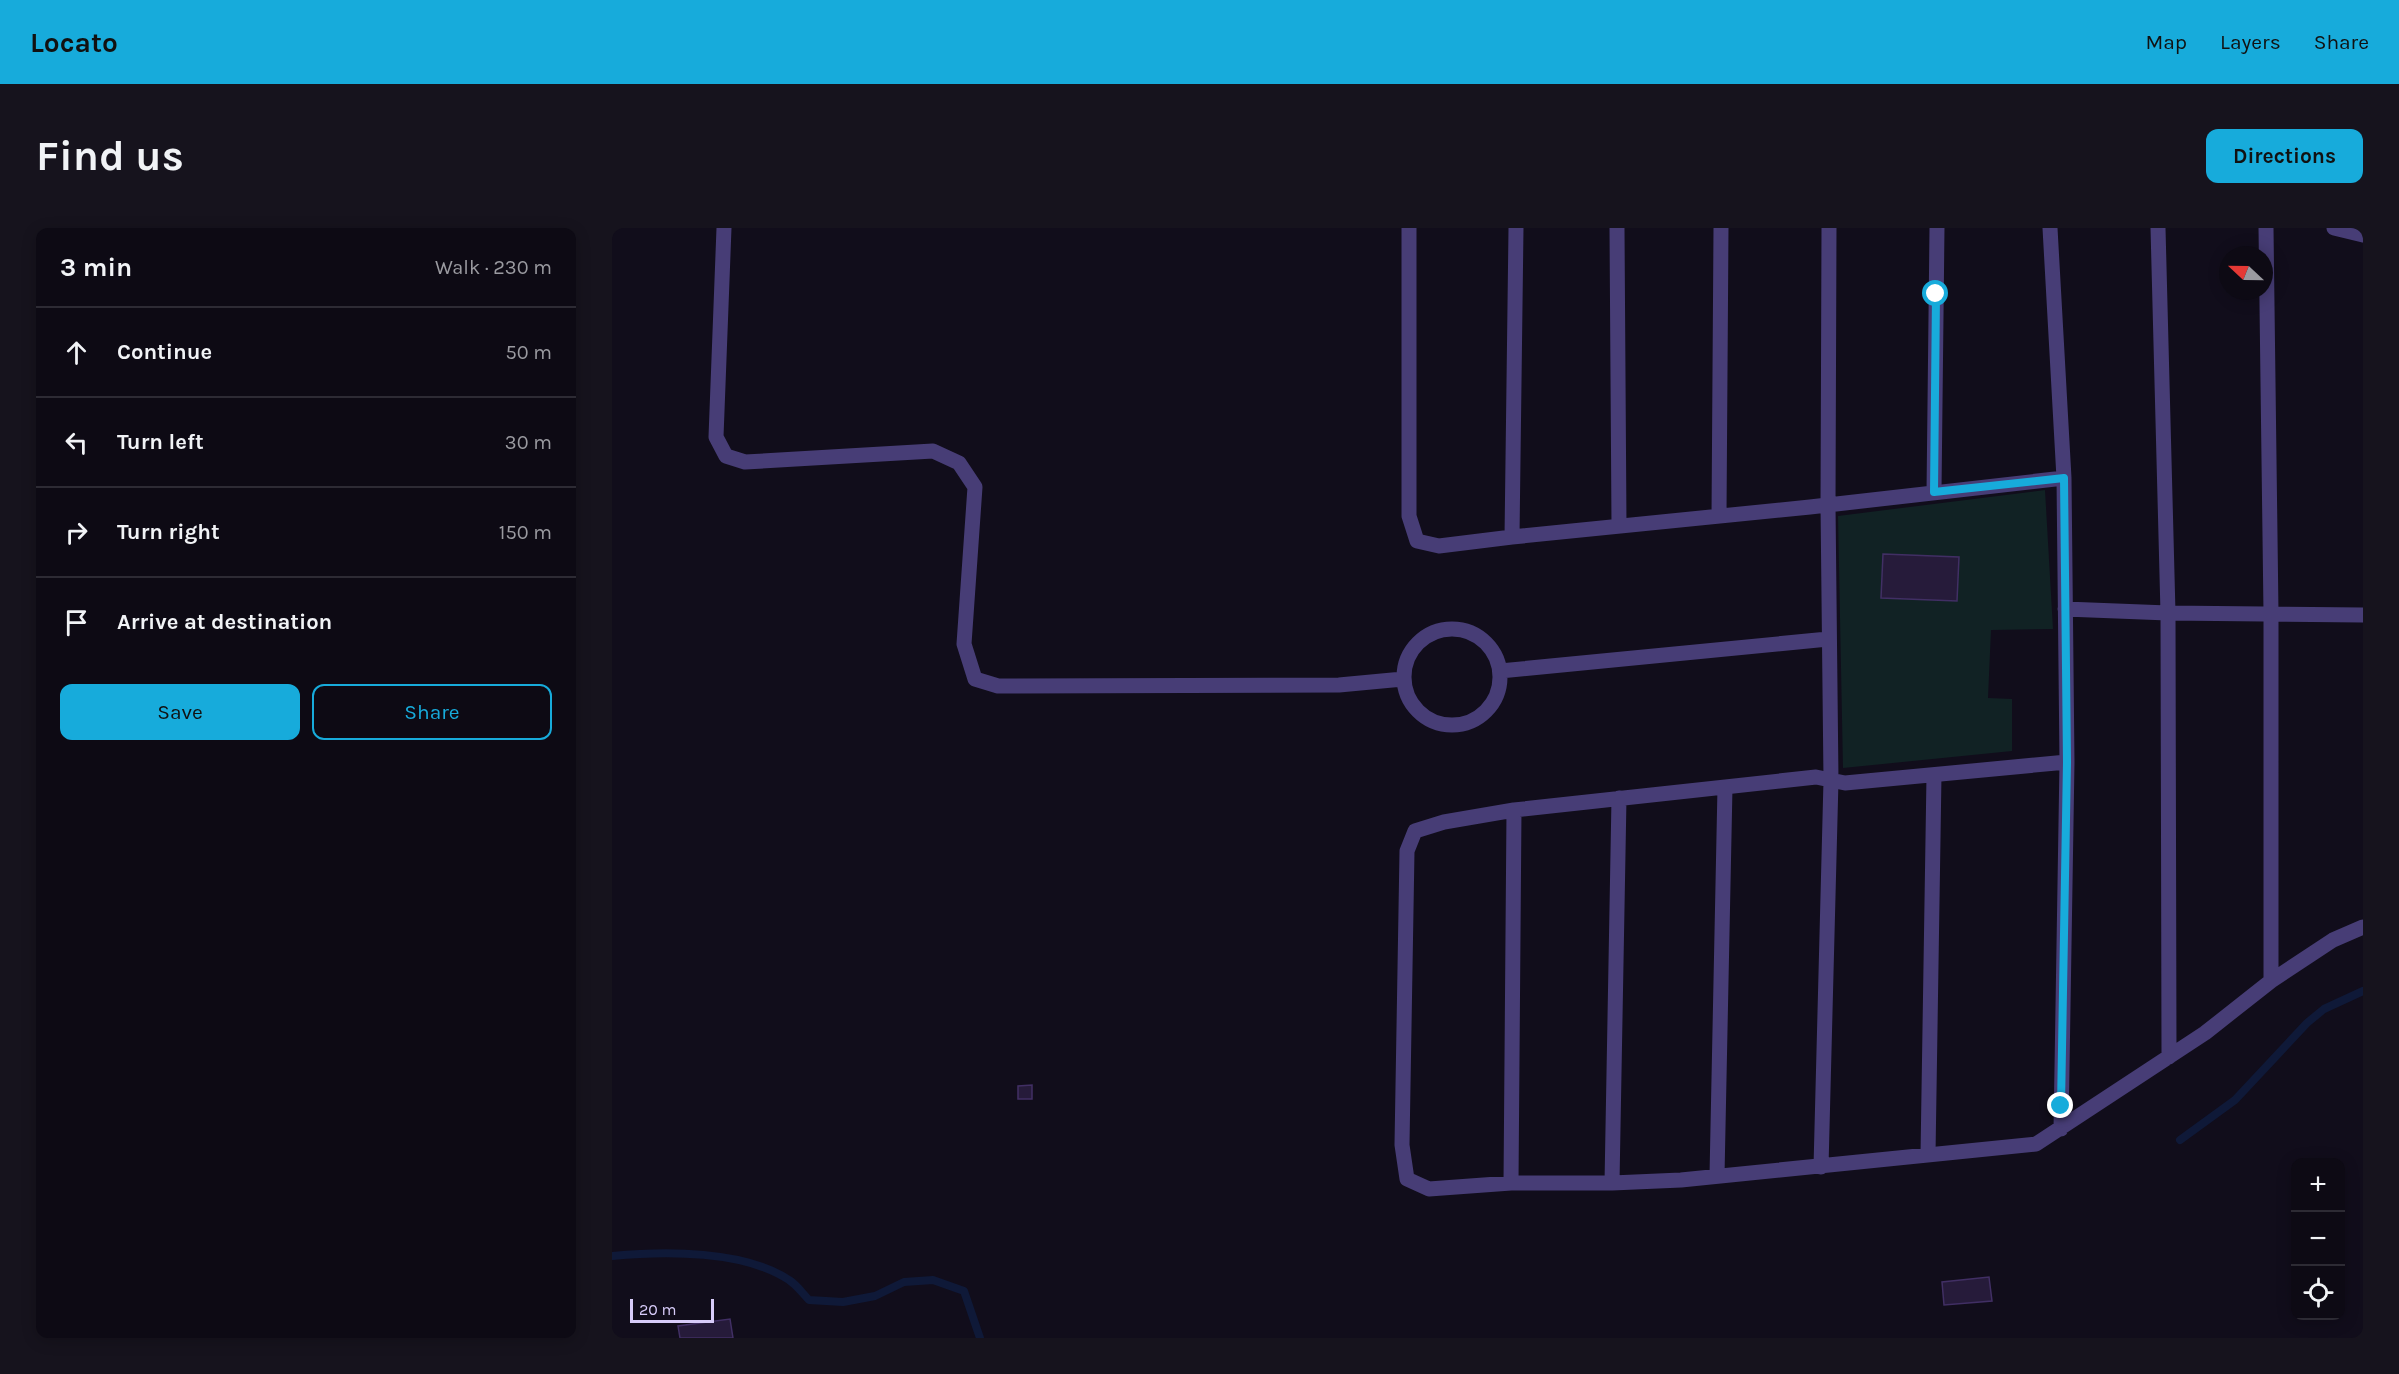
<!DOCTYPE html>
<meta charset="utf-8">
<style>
:root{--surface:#0d0a14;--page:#16131d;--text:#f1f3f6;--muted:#9a9aa0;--line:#2d2b34;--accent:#17abdb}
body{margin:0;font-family:Karla,sans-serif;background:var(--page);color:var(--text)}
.controls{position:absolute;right:18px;bottom:18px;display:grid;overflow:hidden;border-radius:12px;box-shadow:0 3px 15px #0003}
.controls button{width:54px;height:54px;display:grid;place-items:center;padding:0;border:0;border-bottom:2px solid var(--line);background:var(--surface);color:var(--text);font:30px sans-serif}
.compass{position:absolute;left:1607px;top:18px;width:54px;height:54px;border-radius:50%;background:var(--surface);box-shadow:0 3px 15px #0003;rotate:292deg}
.scale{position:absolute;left:18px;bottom:15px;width:84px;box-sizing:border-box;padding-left:6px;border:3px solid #d8ccfa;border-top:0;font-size:16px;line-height:21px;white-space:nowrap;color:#d8ccfa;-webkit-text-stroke:4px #110d1b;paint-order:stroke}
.stop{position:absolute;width:18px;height:18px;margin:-14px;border:4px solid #17abdb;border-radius:50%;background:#fff}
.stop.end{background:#17abdb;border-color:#fff;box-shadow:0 2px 6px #0008}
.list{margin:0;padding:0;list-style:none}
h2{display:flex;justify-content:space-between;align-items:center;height:78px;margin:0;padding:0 24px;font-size:26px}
h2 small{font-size:20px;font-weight:400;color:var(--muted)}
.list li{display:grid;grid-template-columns:39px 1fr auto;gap:18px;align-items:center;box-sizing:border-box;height:90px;padding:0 24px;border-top:2px solid var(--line)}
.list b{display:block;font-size:22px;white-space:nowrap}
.list em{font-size:20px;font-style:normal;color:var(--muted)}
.actions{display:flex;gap:12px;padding:18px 24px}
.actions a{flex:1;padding:14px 0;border:2px solid var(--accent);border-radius:12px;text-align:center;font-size:21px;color:var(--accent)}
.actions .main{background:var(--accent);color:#111}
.icon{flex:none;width:33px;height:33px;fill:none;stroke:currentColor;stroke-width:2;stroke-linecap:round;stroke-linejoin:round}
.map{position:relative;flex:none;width:1751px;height:1110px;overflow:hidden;border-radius:12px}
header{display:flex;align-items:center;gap:36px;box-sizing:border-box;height:84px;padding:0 30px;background:var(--accent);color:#111}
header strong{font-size:28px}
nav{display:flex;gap:33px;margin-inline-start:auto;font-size:21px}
.intro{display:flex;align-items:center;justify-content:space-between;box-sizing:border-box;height:144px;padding:0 36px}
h1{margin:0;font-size:42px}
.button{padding:15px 27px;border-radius:12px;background:var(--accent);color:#111;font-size:21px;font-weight:700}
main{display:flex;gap:36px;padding:0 36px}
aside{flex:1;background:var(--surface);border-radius:12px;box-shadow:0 3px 15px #0003}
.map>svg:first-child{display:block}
.green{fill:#112224}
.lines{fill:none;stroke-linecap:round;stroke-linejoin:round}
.stream{stroke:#0f1938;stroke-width:8}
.building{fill:#261b3a;stroke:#412f64;stroke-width:1.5}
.minor{stroke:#473d76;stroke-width:15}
.route{stroke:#17abdb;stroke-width:8}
</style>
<header>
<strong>Locato</strong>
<nav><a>Map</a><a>Layers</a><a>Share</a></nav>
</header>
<div class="intro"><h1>Find us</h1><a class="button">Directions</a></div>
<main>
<aside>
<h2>3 min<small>Walk · 230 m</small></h2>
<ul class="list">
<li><svg class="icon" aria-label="ahead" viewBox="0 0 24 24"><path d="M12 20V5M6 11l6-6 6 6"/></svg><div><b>Continue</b></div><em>50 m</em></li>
<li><svg class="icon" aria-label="left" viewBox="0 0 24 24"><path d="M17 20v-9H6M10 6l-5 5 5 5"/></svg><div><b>Turn left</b></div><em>30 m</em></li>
<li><svg class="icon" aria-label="right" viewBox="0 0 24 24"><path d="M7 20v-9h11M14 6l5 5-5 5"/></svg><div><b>Turn right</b></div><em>150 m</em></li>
<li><svg class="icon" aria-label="arrive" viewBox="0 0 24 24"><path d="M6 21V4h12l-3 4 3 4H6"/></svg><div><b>Arrive at destination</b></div></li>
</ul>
<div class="actions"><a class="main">Save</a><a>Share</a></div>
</aside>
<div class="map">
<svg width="1751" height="1110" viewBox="0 0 1751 1110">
<rect width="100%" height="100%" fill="#110d1b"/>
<!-- green -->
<path class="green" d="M1433 262 1441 401 1379 402 1376 470 1400 471V523L1231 540 1226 288Z"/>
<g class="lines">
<!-- stream -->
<path class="stream" d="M1568 912 1623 872 1695 795 1712 781 1751 763
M0 1028C53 1023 132 1022 177 1052 185 1057 191 1066 197 1072L231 1074 263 1068 292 1054 321 1052 352 1063 368 1110"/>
</g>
<!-- building -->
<path class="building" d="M1271 326 1347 329 1345 373 1269 370Z
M420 857V871H406V858Z
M1377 1049 1380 1073 1332 1077 1330 1054Z
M118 1091 121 1110H68L66 1098Z"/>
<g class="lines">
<!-- minor -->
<path class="minor" d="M112 0 104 209 114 228 133 234 321 223 347 235 363 259 352 416 363 451 386 458 727 457 791 451
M797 0V288L805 313 827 318 900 309 1198 279 1452 250
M1005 0 1007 298
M1438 0 1452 250 1455 534 1449 901
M1546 0 1556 385 1557 829
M1654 0 1659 385V753
M1722 0 1751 7
M1322 264 1325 0
M1107 288 1109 0
M900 309 904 0
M1453 381 1556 385 1751 387
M792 449a48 48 0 1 1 96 0a48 48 0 1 1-96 0Z
M888 443 1216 411
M1455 534 1233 555 1204 549 902 582 832 594 803 603 795 623 790 917 795 951 817 961 899 955H1000L1069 952 1424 916 1593 805 1659 753 1721 712 1751 699
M1316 927 1322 547
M1209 939 1219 552 1216 277 1217 0
M1105 948 1113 559
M899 955 902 582
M1000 955 1007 570"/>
</g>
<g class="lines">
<!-- route -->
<path class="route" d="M1324 66 1322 264 1452 250 1455 534 1449 878"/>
</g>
</svg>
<div class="controls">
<button>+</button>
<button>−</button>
<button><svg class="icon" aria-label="locate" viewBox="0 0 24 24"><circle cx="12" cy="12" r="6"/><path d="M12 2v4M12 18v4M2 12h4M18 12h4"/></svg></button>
</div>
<svg class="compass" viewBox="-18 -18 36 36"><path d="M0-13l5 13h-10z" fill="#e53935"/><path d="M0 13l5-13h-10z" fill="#9a9aa0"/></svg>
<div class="scale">20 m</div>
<div class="stop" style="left:1324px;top:66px"></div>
<div class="stop end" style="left:1449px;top:878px"></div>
</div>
</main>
